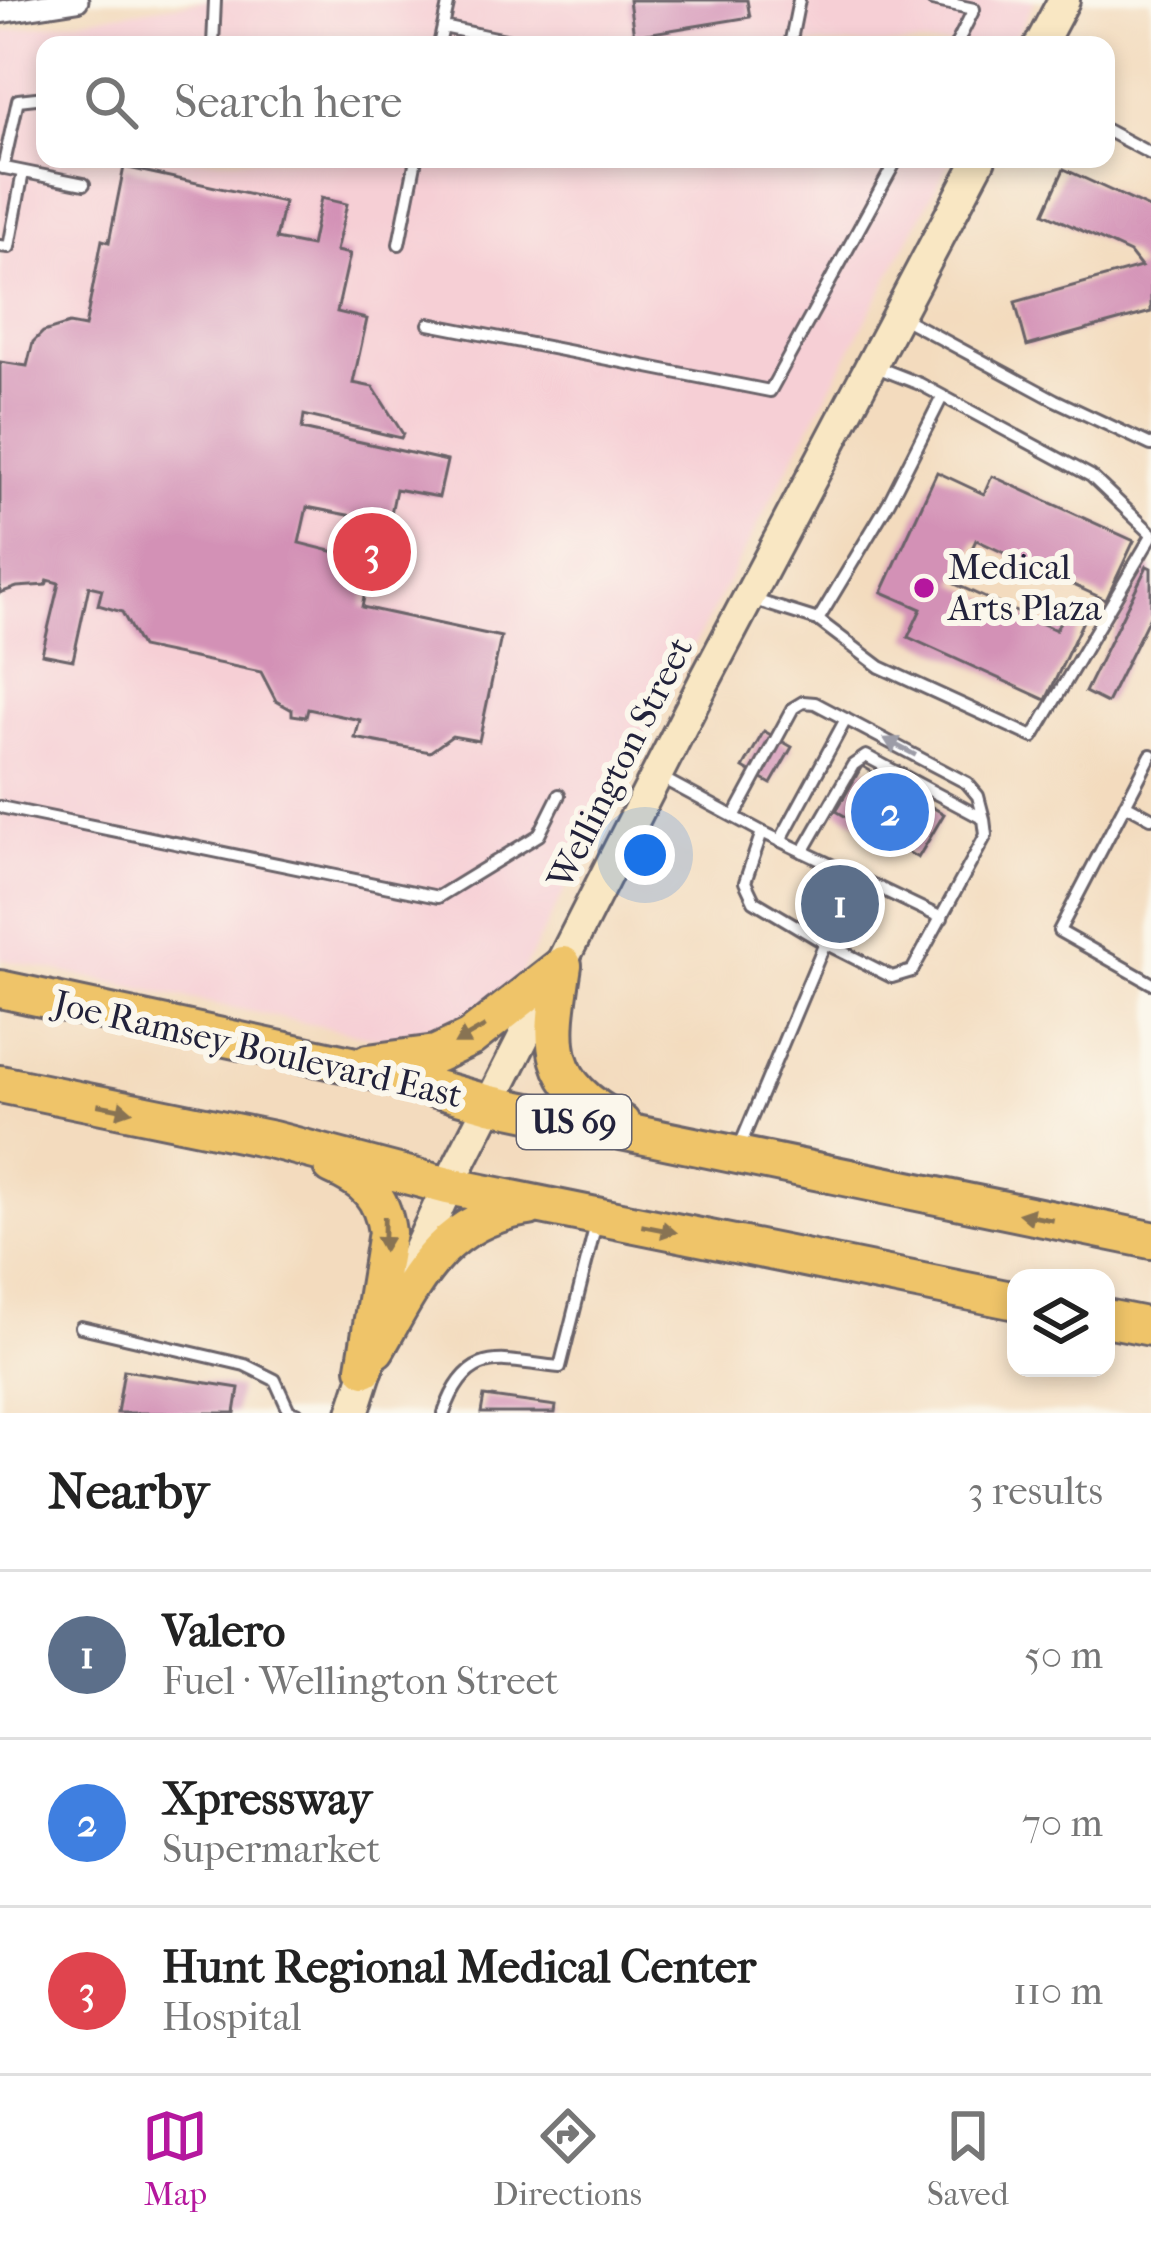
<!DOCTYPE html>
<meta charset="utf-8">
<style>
:root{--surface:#fff;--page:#f2f2f2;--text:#222;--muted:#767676;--line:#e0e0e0;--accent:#b5179e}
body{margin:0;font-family:"IM FELL French Canon",serif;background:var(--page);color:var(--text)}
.controls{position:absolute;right:36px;bottom:36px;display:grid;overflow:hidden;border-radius:24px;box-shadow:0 6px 18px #0003}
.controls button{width:108px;height:108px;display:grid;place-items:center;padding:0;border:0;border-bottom:3px solid var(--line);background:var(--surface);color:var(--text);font:60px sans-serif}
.you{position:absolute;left:645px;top:855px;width:42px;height:42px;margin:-30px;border:9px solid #fff;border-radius:50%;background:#1a73e8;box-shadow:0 0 0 18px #1a73e833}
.badge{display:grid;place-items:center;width:78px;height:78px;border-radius:50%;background:var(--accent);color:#fff;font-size:39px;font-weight:700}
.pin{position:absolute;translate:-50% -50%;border:6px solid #fff;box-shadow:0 3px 12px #0006}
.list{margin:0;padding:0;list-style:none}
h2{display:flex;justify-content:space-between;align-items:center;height:156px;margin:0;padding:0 48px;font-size:51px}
h2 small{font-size:39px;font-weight:400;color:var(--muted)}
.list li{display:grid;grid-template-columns:78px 1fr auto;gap:36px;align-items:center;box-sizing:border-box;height:168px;padding:0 48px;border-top:3px solid var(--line)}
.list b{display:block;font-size:45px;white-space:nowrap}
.list p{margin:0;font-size:39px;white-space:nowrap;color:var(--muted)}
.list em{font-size:39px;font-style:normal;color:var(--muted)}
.icon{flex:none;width:66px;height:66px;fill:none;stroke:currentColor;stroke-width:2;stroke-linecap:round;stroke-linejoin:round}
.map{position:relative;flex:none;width:1151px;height:1413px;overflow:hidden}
.search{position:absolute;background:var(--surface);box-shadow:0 6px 18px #0003;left:36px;right:36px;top:36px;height:132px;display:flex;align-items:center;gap:30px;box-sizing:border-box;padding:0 42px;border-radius:24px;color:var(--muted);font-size:45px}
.sheet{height:660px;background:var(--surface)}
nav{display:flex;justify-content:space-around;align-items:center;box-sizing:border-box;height:168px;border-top:3px solid var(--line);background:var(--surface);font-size:33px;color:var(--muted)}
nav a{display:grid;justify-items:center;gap:6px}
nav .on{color:var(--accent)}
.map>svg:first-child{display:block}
.built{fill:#f6cfd5}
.building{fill:#d391b6}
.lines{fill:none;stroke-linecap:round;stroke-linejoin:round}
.lane-casing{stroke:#6b6369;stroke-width:16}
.street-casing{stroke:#6b6369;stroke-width:27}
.secondary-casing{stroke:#6b6369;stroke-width:36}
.highway-casing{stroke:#6b6369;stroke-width:42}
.lane{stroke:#fff;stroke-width:10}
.street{stroke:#fff;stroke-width:21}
.secondary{stroke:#f9e7c3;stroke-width:30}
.highway{stroke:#efc469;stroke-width:36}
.oneway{fill:#9c9ca7}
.oneway2{fill:#887352}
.poi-dot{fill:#b5179e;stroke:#fbf7ec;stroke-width:4.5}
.labels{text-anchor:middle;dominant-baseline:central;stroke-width:12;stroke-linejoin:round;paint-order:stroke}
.shield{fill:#fbf7ec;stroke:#636270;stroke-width:3}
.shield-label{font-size:33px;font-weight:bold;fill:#22223b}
.poi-label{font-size:36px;fill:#22223b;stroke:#fbf7ec;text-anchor:start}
.street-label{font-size:36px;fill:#22223b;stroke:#fbf7ec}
</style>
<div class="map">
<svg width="1151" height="1413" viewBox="0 0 1151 1413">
<rect width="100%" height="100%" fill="#fbf7ec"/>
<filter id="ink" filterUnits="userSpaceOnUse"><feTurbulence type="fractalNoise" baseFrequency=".00833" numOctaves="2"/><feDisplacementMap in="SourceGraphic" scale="24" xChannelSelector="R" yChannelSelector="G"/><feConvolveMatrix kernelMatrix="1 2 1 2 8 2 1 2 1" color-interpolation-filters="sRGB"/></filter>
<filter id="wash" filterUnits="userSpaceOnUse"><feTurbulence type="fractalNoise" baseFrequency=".004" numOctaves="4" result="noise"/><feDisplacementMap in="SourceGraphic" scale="48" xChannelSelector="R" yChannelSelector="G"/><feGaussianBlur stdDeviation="2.7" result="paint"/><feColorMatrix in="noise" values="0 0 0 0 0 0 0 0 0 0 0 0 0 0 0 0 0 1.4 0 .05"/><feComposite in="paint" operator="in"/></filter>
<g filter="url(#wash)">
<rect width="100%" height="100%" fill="#f3dbbe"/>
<!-- built -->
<path class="built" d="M207 0H1035L1012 45H45V159H951L521 974 486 1015 410 1045 0 959V32Z"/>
<g id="blocks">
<!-- building -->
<path class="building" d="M629 0H747L750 17 634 36Z
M124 167 284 202 276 239 311 246 321 198 347 204 336 251 350 254 337 312 367 319 353 383 373 387 403 434 401 438 304 415 302 429 447 461 439 497 396 489 389 523 307 507 299 543 371 561 362 607 501 637 479 741 452 736 430 752 355 738 360 720 308 709 306 717 292 715V710L276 701 261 672 141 647 122 612 98 605 102 589 89 586 73 660 42 654 59 583 48 580 46 585 17 587 0 593V362L27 366 33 342 43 332 69 324 85 327 102 240 109 242Z
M1064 169 1151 209V312L1027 346 1015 302 1141 267 1130 253 1044 213Z
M937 472 984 494 992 476 1134 541 1106 600 976 540 955 584 1056 630 1064 613 1083 621 1046 700 908 637 921 609 882 592Z
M1147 566 1151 568V614L1107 703 1085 692Z
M764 731 792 747 771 784 743 768Z
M862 766 944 814 918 858 836 811Z
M124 1370 239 1388 235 1413H117Z
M484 1396 556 1406 555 1413H481Z"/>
</g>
</g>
<g filter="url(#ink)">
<use href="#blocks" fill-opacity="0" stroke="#6b6369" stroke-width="3"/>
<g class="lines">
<defs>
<path id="lane" d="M932 0 974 9 956 45
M443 27 529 45
M213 45 215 0
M439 45 449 0
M790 45 799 0
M1106 130 1151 154
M0 167 84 184
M3 168 18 100 45 97
M399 244 416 159
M0 246 9 247 23 172
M901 317 1055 400 1151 445
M429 324 770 391 897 159
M874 366 920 384 1091 476 1151 533
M751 599 818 620 880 667 1033 737 1151 537
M818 620 889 502 942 397
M1151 755 1059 931 1151 983
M658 776 762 832 745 882 754 901 825 943 739 1148
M1125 804 1151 818
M0 807 438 897 539 835 559 795
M734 817 793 708 803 702 815 703 967 783 978 796 984 819
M762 832 942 918
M780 841 846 719
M803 852 853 765 866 756 984 819 986 835 912 971 892 977 825 943
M81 1327 245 1365 275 1380 289 1411 297 1413
M444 1413C468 1343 503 1362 560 1367L597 1220"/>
<path id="street" d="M0 12 77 0"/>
<path id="secondary" d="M1040 45 1064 0
M402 1285 448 1186 704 682 980 159
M353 1413 373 1351"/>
<path id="highway" d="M563 965C551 1043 543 1081 621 1123
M0 989 351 1065 490 1104 1151 1240
M368 1063 436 1054 470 1038 563 965
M0 1084 273 1140 448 1186 1016 1301
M332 1166C365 1180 382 1196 387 1232L365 1368
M1106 1318 1151 1327
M376 1349C415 1280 443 1218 529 1207"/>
</defs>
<!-- lane casing -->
<use href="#lane" class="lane-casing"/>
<!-- street casing -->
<use href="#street" class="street-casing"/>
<!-- secondary casing -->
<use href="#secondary" class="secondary-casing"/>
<!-- highway casing -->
<use href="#highway" class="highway-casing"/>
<!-- lane -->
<use href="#lane" class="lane"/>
<!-- street -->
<use href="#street" class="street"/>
<!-- secondary -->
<use href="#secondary" class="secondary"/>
<!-- highway -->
<use href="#highway" class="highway"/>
</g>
<!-- one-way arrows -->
<defs><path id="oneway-solid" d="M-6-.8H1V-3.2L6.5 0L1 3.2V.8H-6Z" transform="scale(3)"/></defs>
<use class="oneway" href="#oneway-solid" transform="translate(900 747) rotate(-152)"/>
<g class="oneway2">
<use href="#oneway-solid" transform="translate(470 1035) rotate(150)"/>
<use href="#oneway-solid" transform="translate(115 1108) rotate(11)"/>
<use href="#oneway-solid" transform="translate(1036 1217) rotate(-169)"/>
<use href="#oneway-solid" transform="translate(659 1229) rotate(11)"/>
<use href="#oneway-solid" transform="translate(384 1234) rotate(91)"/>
</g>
</g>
<!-- markers -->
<circle class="poi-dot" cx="924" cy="588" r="12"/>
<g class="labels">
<!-- shield labels -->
<rect class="shield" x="517" y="1095" width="114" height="54" rx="9"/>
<g class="shield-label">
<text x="574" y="1122">US 69</text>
</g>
<!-- poi labels -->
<g class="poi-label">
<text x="948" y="567">Medical<tspan x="948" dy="41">Arts Plaza</tspan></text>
</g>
<!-- street labels -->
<g class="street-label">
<text transform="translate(620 763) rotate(-63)">Wellington Street</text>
<text transform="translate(258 1049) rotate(13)">Joe Ramsey Boulevard East</text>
</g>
</g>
</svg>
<div class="controls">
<button><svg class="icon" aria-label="layers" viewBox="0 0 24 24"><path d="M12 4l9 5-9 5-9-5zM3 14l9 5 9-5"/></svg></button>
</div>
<div class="you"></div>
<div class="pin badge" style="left:840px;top:904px;background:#5c6f8a">1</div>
<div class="pin badge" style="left:890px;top:812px;background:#3f7fe0">2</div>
<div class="pin badge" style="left:372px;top:552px;background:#e0444e">3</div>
<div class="search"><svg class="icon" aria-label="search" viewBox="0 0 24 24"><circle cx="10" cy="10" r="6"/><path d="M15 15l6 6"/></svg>Search here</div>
</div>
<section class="sheet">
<h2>Nearby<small>3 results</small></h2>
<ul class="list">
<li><span class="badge" style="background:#5c6f8a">1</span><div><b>Valero</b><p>Fuel · Wellington Street</p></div><em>50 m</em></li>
<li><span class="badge" style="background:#3f7fe0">2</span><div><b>Xpressway</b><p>Supermarket</p></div><em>70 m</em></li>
<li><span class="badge" style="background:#e0444e">3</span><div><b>Hunt Regional Medical Center</b><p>Hospital</p></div><em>110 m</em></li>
</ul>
</section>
<nav>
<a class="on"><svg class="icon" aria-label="map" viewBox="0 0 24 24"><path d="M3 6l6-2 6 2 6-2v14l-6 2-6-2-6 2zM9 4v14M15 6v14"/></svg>Map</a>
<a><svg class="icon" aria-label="directions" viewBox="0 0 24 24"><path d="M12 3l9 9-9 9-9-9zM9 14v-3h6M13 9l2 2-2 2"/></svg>Directions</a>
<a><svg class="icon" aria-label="saved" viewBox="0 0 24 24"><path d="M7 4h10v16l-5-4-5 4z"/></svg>Saved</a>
</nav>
